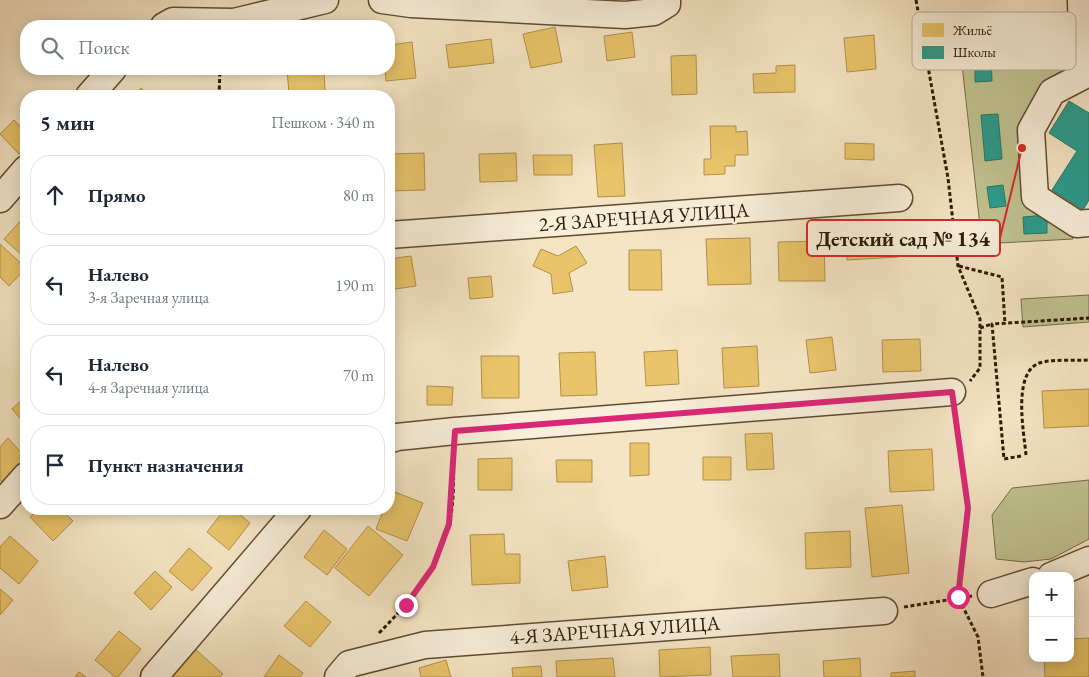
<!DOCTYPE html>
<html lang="ru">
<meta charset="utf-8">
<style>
:root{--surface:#fff;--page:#f6f6f7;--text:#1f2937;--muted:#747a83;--line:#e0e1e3}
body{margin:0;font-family:"EB Garamond",serif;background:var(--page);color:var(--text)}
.controls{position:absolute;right:15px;bottom:15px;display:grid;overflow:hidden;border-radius:10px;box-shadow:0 2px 12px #0003}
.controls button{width:45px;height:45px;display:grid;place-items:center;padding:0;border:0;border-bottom:1px solid var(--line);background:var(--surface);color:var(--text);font:25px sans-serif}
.stop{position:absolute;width:15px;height:15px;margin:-11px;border:4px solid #db2777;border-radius:50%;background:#fff}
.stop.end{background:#db2777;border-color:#fff;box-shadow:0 1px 5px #0008}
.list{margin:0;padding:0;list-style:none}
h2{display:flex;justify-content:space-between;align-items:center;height:65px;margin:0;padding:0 20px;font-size:21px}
h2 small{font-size:16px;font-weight:400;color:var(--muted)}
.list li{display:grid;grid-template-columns:32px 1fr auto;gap:15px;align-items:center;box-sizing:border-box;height:80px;margin:0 10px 10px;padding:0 10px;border:1px solid var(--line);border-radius:20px}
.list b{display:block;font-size:19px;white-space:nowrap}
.list p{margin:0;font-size:16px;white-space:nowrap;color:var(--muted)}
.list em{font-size:16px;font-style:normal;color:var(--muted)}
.icon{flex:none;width:28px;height:28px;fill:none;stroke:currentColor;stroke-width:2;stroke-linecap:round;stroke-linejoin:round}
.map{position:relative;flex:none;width:1089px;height:677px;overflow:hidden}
.search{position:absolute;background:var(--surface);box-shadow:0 2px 12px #0003;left:20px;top:20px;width:375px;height:55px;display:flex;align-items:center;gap:12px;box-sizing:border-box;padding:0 18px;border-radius:20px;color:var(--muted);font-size:19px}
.panel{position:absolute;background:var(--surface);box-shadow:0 2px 12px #0003;left:20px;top:90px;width:375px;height:425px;border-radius:20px}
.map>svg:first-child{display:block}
.green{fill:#c0c391;stroke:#766e48}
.homes{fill:#e9c46a;stroke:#b0914a}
.schools{fill:#2a9d8f;stroke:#2a7564}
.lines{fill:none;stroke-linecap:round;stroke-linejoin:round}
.minor-casing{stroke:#5e4c31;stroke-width:29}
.path{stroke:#2b1900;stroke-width:3;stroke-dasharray:4 2.5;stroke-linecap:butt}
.minor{stroke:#f8eed9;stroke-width:26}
.route{stroke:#db2777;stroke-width:6}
.labels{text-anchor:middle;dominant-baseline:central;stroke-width:5;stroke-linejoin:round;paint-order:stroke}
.street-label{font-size:20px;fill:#2b1900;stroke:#f8eed9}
.key{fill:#f8eed9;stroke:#baae98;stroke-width:1}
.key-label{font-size:14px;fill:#2b1900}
.leader{fill:none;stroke:#d62828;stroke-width:2}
.callout-dot{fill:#d62828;stroke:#f8eed9;stroke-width:2}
.callout{fill:#f8eed9;stroke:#d62828;stroke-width:2}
.callout-label{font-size:21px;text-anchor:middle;font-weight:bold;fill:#2b1900}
</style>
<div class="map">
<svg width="1089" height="677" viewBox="0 0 1089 677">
<rect width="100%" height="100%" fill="#f5e5c4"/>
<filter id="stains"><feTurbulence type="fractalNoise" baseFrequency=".004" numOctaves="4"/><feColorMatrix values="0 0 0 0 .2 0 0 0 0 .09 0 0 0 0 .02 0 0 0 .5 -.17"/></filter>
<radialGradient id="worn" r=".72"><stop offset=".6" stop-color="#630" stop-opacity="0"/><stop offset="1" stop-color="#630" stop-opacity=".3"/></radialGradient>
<!-- green -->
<path class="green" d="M1069 48 1070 76 1047 89 1028 196 1072 227 1073 239 982 244 961 56Z
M1089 295V322L1023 327 1021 299Z
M1089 480V539L1051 559 1024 562 996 559 992 515 1012 488Z"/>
<!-- homes -->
<path class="homes" d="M555 27 562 62 531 68 523 34Z
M632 32 635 57 607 61 604 36Z
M874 35 876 69 847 72 844 38Z
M491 39 494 63 449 68 446 45Z
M412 42 416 78 386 81 385 69H389V45Z
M696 55 697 94 672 95 671 56Z
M795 65V92L754 93 753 74 776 73V66Z
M287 69H324L325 91 289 94Z
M141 88 149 96H133Z
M14 120 26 132V147L19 154 0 134Z
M710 126H736V132L747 131 748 155H735V166H725V174L704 175V159H711Z
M622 143 625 196 598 197 594 145Z
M845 143 874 144V160L845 159Z
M424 153 425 190 391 191 390 154Z
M516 153 517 181 480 182 479 154Z
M533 155H572V175H534Z
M24 217 26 219V259L4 239Z
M896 234 898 257 847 260 846 237Z
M750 238 751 284 708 285 706 239Z
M824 241 825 281H779L778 242Z
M0 244 26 268 9 286 0 277Z
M576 246 587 263 569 273 573 291 553 294 551 274 533 266 541 249 558 256Z
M629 250H661L662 290H629Z
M411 256 416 286 389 290V259Z
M491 276 493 297 470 299 468 278Z
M832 337 836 370 810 373 806 340Z
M920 339 921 371 883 372 882 340Z
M757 346 759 386 724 388 722 348Z
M677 350 679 384 646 386 644 352Z
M595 352 597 395 561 396 559 353Z
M481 356H519V398H482Z
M427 386 453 387 452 405H427Z
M1089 389V426L1044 428 1042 391Z
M26 396V425L12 409Z
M772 433 774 469 747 470 745 434Z
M8 438 26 458 3 483 0 480V447Z
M630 443H649V475L630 476Z
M932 449 934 490 890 492 888 451Z
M703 457H731V480H703Z
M512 458V490H478V459Z
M556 460H592V482H557Z
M392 491 423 503 407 541 376 529 384 509H389Z
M902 505 909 573 872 577 865 508Z
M38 509H61L73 521 53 541 30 517Z
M225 509H233L250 523 229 550 207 532Z
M368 526 403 555 369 596 335 568Z
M324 530 347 549 327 575 304 557Z
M850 531 851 567 806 569 805 533Z
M504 534 505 554H520V583L472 585 470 535Z
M10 536 38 561 19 584 0 568V547Z
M189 548 212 568 192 591 169 571Z
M605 556 608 587 572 591 568 561Z
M155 571 172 587 151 610 134 593Z
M0 589 13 600 0 615Z
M306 601 331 622 310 647 284 626Z
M119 631 141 649 118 677H115L95 660Z
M1089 638V677H1045L1044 658H1070V639Z
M710 647 711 675 660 677 659 650Z
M194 648 223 674 220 677H168Z
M779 654 780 677H733L731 656Z
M279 655 303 673 300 677H264Z
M613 658 615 677H557L556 661Z
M860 658 861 677H824L823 661Z
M446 660 451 677H421L419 668Z
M541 666 542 677H513L512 668Z
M915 671V677H891V673Z
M79 672 86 677H75Z"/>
<!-- schools -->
<path class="schools" d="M975 53H991L992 81 975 82Z
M1069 101 1089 113V200L1083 210 1052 190 1077 151 1049 133Z
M998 114 1002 159 985 161 981 115Z
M1003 185 1006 206 990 208 987 187Z
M1047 215V233L1024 234 1023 217Z"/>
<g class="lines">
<defs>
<path id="minor" d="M382 0 411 4 625 15 654 12 667 4V0
M1081 0 1083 76 1052 92 1031 130 1035 197 1077 224 1089 223
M164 26 173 21 234 22 325 0
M89 96 113 69
M0 199 26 169
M389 235 899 198
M389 440 397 437 455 431 952 392
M0 505 26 476
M1051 576 1089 560
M991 594 1033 581
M154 677 298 509
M338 677 349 664 425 645 884 611"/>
</defs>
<!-- minor casing -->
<use href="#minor" class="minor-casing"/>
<!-- path -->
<path class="path" d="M916 0 948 178 958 266 980 319V368L970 381
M219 96 220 69
M959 266 1002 277 1005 324
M980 328 992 324
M955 412 968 508 958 597 978 637 983 677
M1026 455C1024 432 1011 368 1043 362 1057 359 1074 361 1089 360
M1021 456 1004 459 992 324 1089 318
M904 607 972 596
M379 633C410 602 438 568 449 524 455 502 453 475 454 452"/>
<!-- minor -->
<use href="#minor" class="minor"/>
</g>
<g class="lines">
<!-- route -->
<path class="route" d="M406 605 433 567 449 524 455 431 952 392 968 508 958 597"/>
</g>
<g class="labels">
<!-- street labels -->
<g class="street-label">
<text transform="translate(644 217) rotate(-4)">2-Я ЗАРЕЧНАЯ УЛИЦА</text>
<text transform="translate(615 630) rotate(-4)">4-Я ЗАРЕЧНАЯ УЛИЦА</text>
</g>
</g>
<!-- legend -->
<rect x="912" y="12" width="164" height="58" rx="8" class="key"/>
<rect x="922" y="23" width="22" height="14" fill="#e9c46a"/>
<rect x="922" y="46" width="22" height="13" fill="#2a9d8f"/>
<g class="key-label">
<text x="953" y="35">Жильё</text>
<text x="953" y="57">Школы</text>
</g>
<!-- callouts -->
<path class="leader" d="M1022 148L1000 238"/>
<circle class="callout-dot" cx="1022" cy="148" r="5"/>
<rect class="callout" x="807" y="220" width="193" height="36" rx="5"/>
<g class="callout-label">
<text x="903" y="246">Детский сад № 134</text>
</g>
<rect width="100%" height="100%" filter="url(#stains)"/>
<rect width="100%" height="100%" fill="url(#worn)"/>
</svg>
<div class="controls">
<button>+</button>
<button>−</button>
</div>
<div class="stop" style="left:958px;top:597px"></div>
<div class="stop end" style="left:406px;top:605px"></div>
<div class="search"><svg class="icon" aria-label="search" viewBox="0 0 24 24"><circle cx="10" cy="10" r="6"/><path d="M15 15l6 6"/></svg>Поиск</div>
<section class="panel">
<h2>5 мин<small>Пешком · 340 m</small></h2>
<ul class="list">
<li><svg class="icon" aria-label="ahead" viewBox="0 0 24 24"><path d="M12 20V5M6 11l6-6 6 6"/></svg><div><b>Прямо</b></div><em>80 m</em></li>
<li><svg class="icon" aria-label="left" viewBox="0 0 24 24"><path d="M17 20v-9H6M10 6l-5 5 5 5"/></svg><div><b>Налево</b><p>3-я Заречная улица</p></div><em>190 m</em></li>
<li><svg class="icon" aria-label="left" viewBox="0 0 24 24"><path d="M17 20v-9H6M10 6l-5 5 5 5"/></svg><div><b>Налево</b><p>4-я Заречная улица</p></div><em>70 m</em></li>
<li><svg class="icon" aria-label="arrive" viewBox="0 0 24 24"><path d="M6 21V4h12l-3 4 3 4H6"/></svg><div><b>Пункт назначения</b></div></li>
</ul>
</section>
</div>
